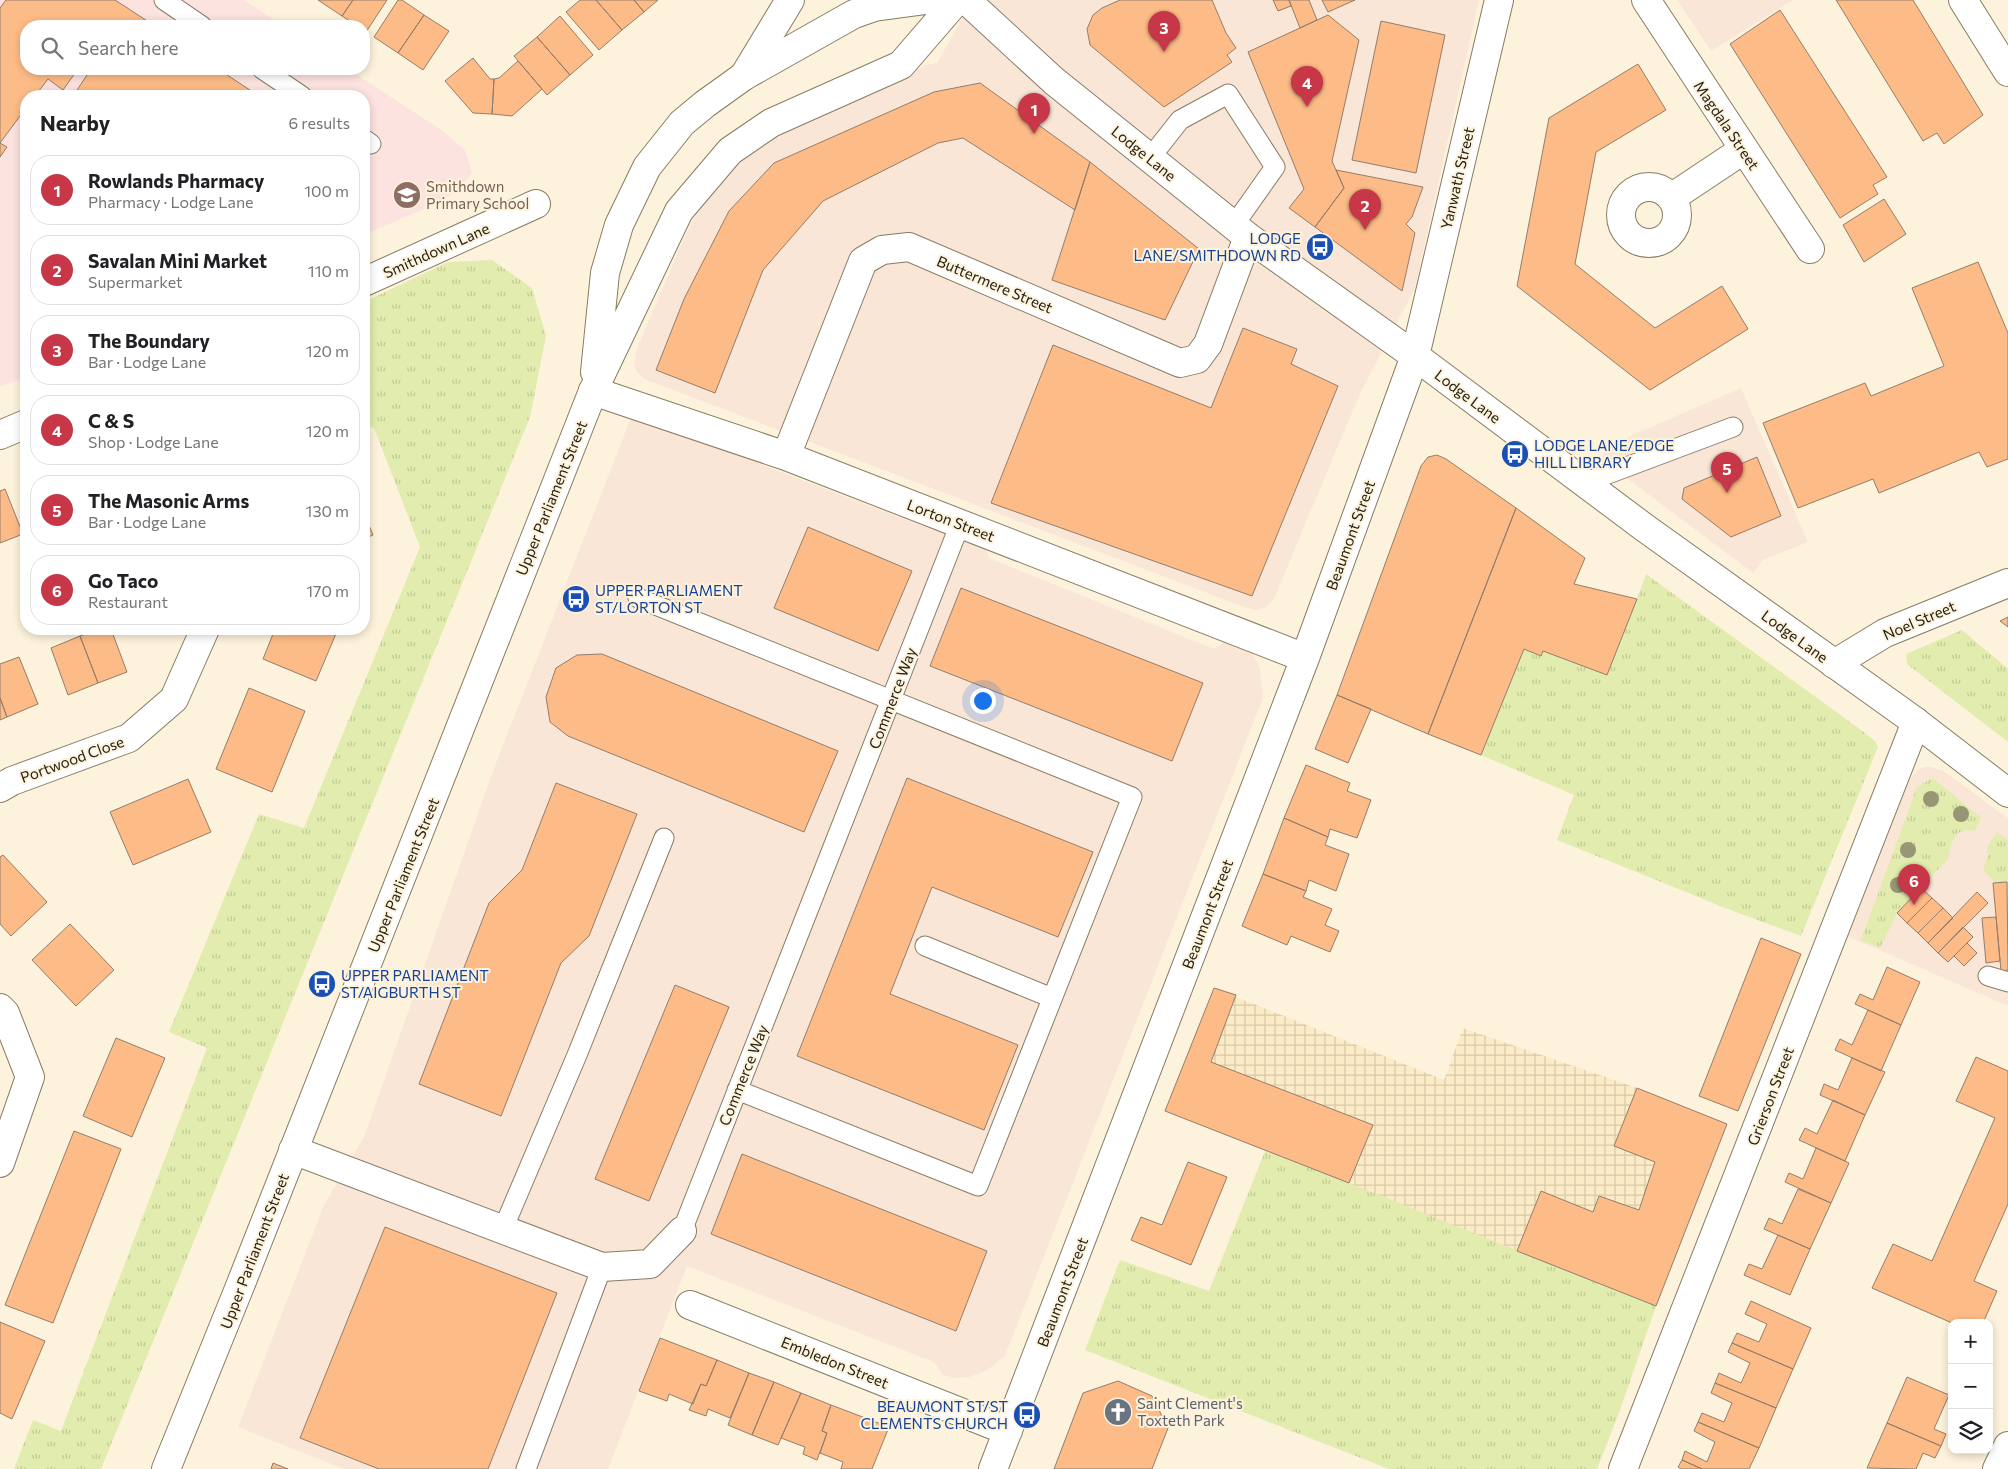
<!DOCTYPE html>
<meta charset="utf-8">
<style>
:root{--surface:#fff;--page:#f6f6f6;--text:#202124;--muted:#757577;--line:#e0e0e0;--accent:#c73748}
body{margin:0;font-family:Commissioner,sans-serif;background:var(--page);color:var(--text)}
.controls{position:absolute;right:15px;bottom:15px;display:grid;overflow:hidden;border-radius:10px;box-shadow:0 2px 8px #0003}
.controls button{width:45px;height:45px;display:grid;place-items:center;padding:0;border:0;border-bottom:1px solid var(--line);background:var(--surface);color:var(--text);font:25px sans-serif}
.you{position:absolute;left:982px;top:700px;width:18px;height:18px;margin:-12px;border:4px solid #fff;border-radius:50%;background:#1a73e8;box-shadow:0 0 0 8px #1a73e833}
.badge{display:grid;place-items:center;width:32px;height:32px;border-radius:50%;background:var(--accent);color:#fff;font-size:16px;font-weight:700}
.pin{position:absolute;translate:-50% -41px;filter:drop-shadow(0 1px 2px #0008)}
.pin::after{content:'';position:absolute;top:26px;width:18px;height:15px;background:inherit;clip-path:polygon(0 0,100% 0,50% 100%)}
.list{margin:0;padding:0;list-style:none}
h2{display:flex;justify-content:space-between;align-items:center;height:65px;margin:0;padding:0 20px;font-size:21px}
h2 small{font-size:16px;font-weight:400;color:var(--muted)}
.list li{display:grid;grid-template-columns:32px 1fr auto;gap:15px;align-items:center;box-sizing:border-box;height:70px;margin:0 10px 10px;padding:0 10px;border:1px solid var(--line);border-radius:20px}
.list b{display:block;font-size:19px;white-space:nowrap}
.list p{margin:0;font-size:16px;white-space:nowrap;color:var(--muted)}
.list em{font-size:16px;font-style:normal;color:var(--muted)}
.icon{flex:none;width:28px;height:28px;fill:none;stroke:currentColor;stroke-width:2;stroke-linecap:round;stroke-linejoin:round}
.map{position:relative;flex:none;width:2008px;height:1469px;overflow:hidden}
.search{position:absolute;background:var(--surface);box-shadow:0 2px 8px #0003;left:20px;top:20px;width:350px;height:55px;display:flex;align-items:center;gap:12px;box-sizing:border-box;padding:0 18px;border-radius:20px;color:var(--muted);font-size:19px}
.panel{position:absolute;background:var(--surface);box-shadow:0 2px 8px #0003;left:20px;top:90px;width:350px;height:545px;border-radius:20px}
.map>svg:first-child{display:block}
.commercial{fill:#f9e6d6}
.industrial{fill:url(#industrial-grid)}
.education{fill:#fde3df}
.grass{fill:url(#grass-tufts)}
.building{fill:#fdbc87;stroke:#947d6b}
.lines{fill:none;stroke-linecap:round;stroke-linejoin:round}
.service-casing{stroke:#887c63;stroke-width:21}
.pedestrian-casing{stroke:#887c63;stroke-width:30}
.minor-casing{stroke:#887c63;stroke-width:30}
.secondary-casing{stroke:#887c63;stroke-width:30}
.trunk-casing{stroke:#887c63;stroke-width:30}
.service{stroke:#fff;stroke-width:19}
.pedestrian{stroke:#fff;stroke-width:28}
.minor{stroke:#fff;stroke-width:28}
.secondary{stroke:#fff;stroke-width:28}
.trunk{stroke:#fff;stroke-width:28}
.tree{fill:#979675}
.labels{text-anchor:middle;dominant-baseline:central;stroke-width:4;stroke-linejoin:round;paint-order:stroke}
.street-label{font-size:15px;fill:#262117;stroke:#fdf3dc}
.education-label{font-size:15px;fill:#785e54;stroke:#fdf3dc;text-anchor:start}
.transit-label{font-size:15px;fill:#164399;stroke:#fdf3dc;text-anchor:start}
.worship-label{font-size:15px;fill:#5b616d;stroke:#fdf3dc;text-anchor:start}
</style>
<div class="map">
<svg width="2008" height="1469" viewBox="0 0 2008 1469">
<defs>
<pattern id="industrial-grid" width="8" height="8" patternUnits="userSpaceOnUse" patternTransform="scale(1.25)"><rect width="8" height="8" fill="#fcebc7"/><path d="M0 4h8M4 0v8" fill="none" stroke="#d8c9aa"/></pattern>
<pattern id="grass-tufts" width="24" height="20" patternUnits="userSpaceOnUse" patternTransform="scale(1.25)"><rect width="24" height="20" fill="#e1ecae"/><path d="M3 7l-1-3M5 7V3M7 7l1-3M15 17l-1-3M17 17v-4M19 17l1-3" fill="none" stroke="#c1ca95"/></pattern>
</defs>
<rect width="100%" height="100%" fill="#fdf3dc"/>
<!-- commercial -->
<path class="commercial" d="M973 0H1479L1415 288 1359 396 1273 601 1265 608 1257 610 1247 608 644 379 638 373 634 366 636 351 684 238 702 203 731 167 765 139 926 65 937 63Z
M1677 0H1793L1711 51Z
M1741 388 1808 542 1763 560 1753 573 1600 458 1612 444Z
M632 415 917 524 983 541 989 558 1214 649 1233 637 1244 644 1254 655 1260 669 1263 698 1005 1356 986 1371 969 1377 956 1378 943 1375 934 1362 687 1266 608 1469H344L238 1427 324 1205 364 1137 493 771Z
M1924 767H1931L1943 771 2008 818V1006L1847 936 1907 784 1917 770Z"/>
<!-- industrial -->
<path class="industrial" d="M1214 988 1444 1080 1463 1028 1637 1088 1727 1124 1656 1306 1165 1111Z"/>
<!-- education -->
<path class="education" d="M0 0H244L284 26H26V69H348L440 129 465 150 472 173 459 190 442 201 364 235V96H26V377L0 387Z"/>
<!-- grass -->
<path class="grass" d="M492 260 532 288 546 336 530 417 101 1469H14L33 1420 61 1431 207 1048 169 1032 259 814 304 828 420 547 374 428 364 424V302L448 262Z
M1646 574 1857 727 1875 741 1878 747 1801 936 1733 911 1557 840 1574 795 1481 755 1524 649 1540 656 1543 651 1637 599Z
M1962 630 2008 669V742L1907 664 1906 654Z
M1933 778 1981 818 1975 831 1967 830 1958 833 1951 843 1948 859 1897 913 1880 948 1861 940 1917 787Z
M1997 832 2008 840V887L2001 888 1983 870 1988 855 1987 847Z
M1265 1151 1349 1183 1656 1306 1620 1410 1597 1469H1389L1085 1350 1120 1260 1209 1291Z"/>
<!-- building -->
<path class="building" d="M6 0H115L155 26H26V69H78L63 90 48 79 35 96H26V108L0 143 7 147 0 157V8Z
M318 0H353L342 16Z
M353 0H387L366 32 364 26H357L342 16Z
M398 0H402L424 15 398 53 374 37Z
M580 0H596L622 30 599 50 566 12Z
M596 0H634L644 12 622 30Z
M634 0H658L644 12Z
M1120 0H1212L1226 33 1236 48 1227 55 1232 62 1164 107 1090 45 1087 29 1093 15 1102 8Z
M1273 0H1289L1291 6 1278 11Z
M1289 0H1309L1317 20 1300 28Z
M1322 0H1355L1328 12Z
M1836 0H1913L1983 115 1944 144 1937 133 1923 141Z
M1780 10 1887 177 1873 185 1878 194 1840 218 1730 44Z
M424 15 449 31 423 70 398 53Z
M1328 15 1359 40 1332 161 1344 188 1315 227 1289 208 1304 189 1248 52Z
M560 16 593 55 570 75 537 37Z
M1381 21 1445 35 1416 173 1352 160Z
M537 37 570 75 547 95 514 56Z
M473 58 490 79H494L492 114 473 113 445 81Z
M518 61 542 89 512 116 492 114 494 79 499 78Z
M1638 64 1666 110 1596 152 1575 264 1655 328 1722 286 1748 329 1650 390 1517 286 1549 118Z
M85 69H218L259 96H73L89 72Z
M980 83 1090 162 1075 210 963 138 938 143 823 201 763 270 715 393 656 370 684 299 729 211 774 163 934 92Z
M1090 162 1199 249 1165 320 1052 280Z
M1336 170 1423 187 1412 217 1406 224 1415 233 1402 291 1315 227 1344 188Z
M1884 199 1906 234 1864 262 1843 225Z
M1978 262 2008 333V459L1987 467 1979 452 1879 493 1873 479 1798 508 1763 423 1865 383 1871 396 1944 366 1912 288Z
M1243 328 1297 349 1291 364 1338 386 1252 596 991 503 1053 345 1211 408Z
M1437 455 1446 459 1516 508 1428 734 1337 695 1421 466 1428 457Z
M1757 457 1781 516 1731 537 1682 499 1684 488Z
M5 489 23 534 0 543V491Z
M1516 508 1585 558 1574 584 1637 599 1607 675 1543 651 1541 656 1524 649 1481 755 1428 734Z
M364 513 373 535 364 539Z
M808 527 912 571 878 651 774 608Z
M961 588 1203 683 1172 761 930 666Z
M2008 617V627L2000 621Z
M99 629H111L127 672 98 683 80 636Z
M275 629H338L316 681 263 659Z
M80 636 98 683 68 695 51 648Z
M602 654 838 751 804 832 568 736 550 722 546 697 556 668 577 655Z
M19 657 38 704 7 717 0 698V664Z
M249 688 305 711 272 792 216 769Z
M1337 695 1371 709 1348 763 1315 749Z
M0 698 7 717 0 720Z
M1306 765 1350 783 1347 791 1371 800 1357 838 1330 829 1328 837 1284 818Z
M907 778 1093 852 1058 937 932 887 890 994 1018 1045 984 1130 797 1056Z
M188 779 211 832 133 865 110 812Z
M556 783 637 814 589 936 561 963 501 1116 419 1084 489 903 522 870Z
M1284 818 1328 837 1325 845 1349 854 1336 891 1309 880 1306 891 1263 874Z
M3 855 47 902 11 936 0 924V857Z
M1263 874 1306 891 1303 897 1332 909 1325 925 1339 931 1330 952 1291 936 1287 945 1242 926Z
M2007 882 2008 970 2001 971 1993 883Z
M1921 888 1932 898 1907 923 1897 913Z
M1977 892 1988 903 1938 953 1928 943Z
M1932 898 1943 908 1918 933 1907 923Z
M1943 908 1953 918 1928 943 1918 933Z
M1996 917 2000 961 1986 963 1982 918Z
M70 924 114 970 76 1006 32 960Z
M1963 927 1973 937 1948 962 1938 953Z
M1761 938 1801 954 1738 1111 1699 1096Z
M1967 943 1977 953 1964 966 1954 956Z
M1887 967 1920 982 1901 1025 1855 1004 1860 994 1873 1000Z
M675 985 729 1007 649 1201 595 1179Z
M1214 988 1236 995 1211 1062 1373 1125 1349 1183 1165 1111Z
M1868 1010 1901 1025 1881 1071 1835 1050 1840 1039 1852 1045Z
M116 1038 165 1058 132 1137 83 1116Z
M1976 1057 2008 1071V1204L1974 1281 1997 1291 1983 1323H1952L1872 1288 1893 1244 1932 1261 1995 1118 1956 1101Z
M1852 1058 1885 1072 1865 1115 1820 1095 1824 1084 1838 1090Z
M1637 1088 1727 1124 1656 1306 1517 1251 1541 1191 1593 1212 1599 1196 1639 1210 1655 1162 1614 1146Z
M1833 1100 1865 1115 1845 1161 1799 1140 1805 1128 1817 1134Z
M74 1131 121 1149 53 1323 5 1305Z
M1816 1148 1849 1163 1831 1203 1785 1182 1789 1173 1803 1179Z
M742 1154 987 1251 956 1331 711 1234Z
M1188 1162 1227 1177 1191 1265 1131 1240 1141 1217 1162 1225Z
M1798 1189 1831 1203 1810 1249 1764 1229 1769 1218 1782 1224Z
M385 1227 557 1293 488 1469H379L300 1438Z
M1778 1235 1810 1249 1790 1295 1744 1275 1749 1264 1762 1269Z
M1751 1301 1811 1328 1793 1369 1732 1343 1737 1333 1759 1342 1767 1324 1745 1314Z
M0 1322 45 1341 12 1419 0 1413Z
M660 1338 717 1360 706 1386 701 1384 693 1404 669 1394 667 1401 639 1391Z
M1732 1343 1793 1369 1776 1408 1715 1383 1719 1373 1741 1383 1750 1363 1728 1352Z
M717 1360 749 1373 730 1418 708 1409 706 1416 689 1410 701 1384 706 1386Z
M749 1373 774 1382 752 1435 728 1425Z
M1907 1377 1949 1395 1934 1429 1946 1434 1941 1446 1887 1423Z
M1118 1381 1152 1396 1168 1428 1152 1469H1054L1083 1393Z
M774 1382 801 1393 778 1445 752 1435Z
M1715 1383 1776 1408 1759 1448 1698 1422 1702 1413 1724 1422 1732 1403 1711 1393Z
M801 1393 831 1405 822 1431 827 1433 817 1460 803 1454 805 1447 781 1438Z
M831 1405 889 1427 872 1469H841L843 1462 820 1453 827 1433 822 1431Z
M1698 1422 1759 1448 1749 1469H1702L1682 1460 1685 1451 1707 1462 1715 1442 1694 1431Z
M1887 1423 1941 1446 1935 1458 1923 1453 1916 1469 1867 1468Z
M1682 1460 1702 1469H1681L1678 1467Z
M273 1463 288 1469H271Z"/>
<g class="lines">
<defs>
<path id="service" d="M164 0 202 26
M262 69 302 96
M364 139 371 144
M1150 158 1180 120 1228 94 1275 167 1234 225
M1584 483 1733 427
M638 598 1132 797 978 1186 737 1090
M925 946 1052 998
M1988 976 2008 982
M503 1229 577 1055 664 838
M682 1231 960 524
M526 1469 602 1267"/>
<path id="pedestrian" d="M364 282 536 204"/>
<path id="minor" d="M1646 0 1810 249
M1963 0 2008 72
M1621 215a28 28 0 1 1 56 0a28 28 0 1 1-56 0Z
M1671 198 1743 150
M593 391 786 456 1305 658
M0 435 26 424
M786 456 863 261 882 250 909 247 1180 363 1197 359 1208 344 1248 237
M1834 664 1885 633 2008 583
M0 788 12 781 129 738 174 699 205 629
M0 1008 5 1013 30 1077 0 1163
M293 1150 602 1267 650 1264 682 1231
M690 1305 1008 1431
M993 1469 1305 658 1415 356 1499 0
M1623 1469 1916 722
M1997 1469 2008 1446"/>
<path id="secondary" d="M966 0 1054 81 1248 237 1415 356 1645 528 1916 722 2008 793
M744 76 790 0"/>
<path id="trunk" d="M595 372 605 273 619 225 647 167 682 123 705 104 744 76 854 14 874 7 926 0
M166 1469 240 1286 593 391 679 211 730 151 771 123 901 65 957 0"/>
</defs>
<!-- service casing -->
<use href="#service" class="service-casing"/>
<!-- pedestrian casing -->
<use href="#pedestrian" class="pedestrian-casing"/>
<!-- minor casing -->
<use href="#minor" class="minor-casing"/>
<!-- secondary casing -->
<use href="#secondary" class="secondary-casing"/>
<!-- trunk casing -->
<use href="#trunk" class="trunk-casing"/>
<!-- service -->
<use href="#service" class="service"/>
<!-- pedestrian -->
<use href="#pedestrian" class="pedestrian"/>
<!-- minor -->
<use href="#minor" class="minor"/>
<!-- secondary -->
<use href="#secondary" class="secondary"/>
<!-- trunk -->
<use href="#trunk" class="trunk"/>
</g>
<!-- trees -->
<g class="tree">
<circle cx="1931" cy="799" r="8"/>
<circle cx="1961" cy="814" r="8"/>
<circle cx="1908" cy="850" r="8"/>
<circle cx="1898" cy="885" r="8"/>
</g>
<!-- icons -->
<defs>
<symbol id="school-disc" viewBox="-11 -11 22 22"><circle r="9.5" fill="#8d6e63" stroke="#fdf3dc"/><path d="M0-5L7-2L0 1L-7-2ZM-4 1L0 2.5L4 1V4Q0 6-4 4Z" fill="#fff"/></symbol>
<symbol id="bus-disc" viewBox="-11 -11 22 22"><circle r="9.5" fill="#1a4fb4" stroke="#fdf3dc"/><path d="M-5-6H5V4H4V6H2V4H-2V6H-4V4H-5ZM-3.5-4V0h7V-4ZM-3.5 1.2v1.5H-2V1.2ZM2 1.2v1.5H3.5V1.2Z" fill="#fff"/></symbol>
<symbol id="church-disc" viewBox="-11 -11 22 22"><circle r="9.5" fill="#6b7280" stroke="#fdf3dc"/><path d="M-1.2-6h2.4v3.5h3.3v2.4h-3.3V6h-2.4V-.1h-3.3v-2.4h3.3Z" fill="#fff"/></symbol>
</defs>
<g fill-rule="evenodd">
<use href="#school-disc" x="391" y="179" width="32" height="32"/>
<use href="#bus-disc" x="1304" y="231" width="32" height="32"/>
<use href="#bus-disc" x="1499" y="438" width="32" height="32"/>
<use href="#bus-disc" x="560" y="583" width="32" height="32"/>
<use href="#bus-disc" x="306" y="968" width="32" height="32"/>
<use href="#church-disc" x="1102" y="1396" width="32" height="32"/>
<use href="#bus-disc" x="1011" y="1399" width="32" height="32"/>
</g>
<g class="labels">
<!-- street labels -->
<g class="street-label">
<text transform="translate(1727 125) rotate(56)">Magdala Street</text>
<text transform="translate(1144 153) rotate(39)">Lodge Lane</text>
<text transform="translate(1457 178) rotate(-77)">Yanwath Street</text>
<text transform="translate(436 250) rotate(-24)">Smithdown Lane</text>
<text transform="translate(995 284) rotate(23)">Buttermere Street</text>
<text transform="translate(1468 396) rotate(37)">Lodge Lane</text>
<text transform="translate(551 498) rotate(-68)">Upper Parliament Street</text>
<text transform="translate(951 520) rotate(21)">Lorton Street</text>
<text transform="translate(1350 535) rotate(-70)">Beaumont Street</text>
<text transform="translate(1919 620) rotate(-23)">Noel Street</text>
<text transform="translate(1795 636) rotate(36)">Lodge Lane</text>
<text transform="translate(892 698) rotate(-69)">Commerce Way</text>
<text transform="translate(72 759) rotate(-20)">Portwood Close</text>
<text transform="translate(403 875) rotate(-68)">Upper Parliament Street</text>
<text transform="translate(1207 914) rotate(-69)">Beaumont Street</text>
<text transform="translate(743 1075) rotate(-68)">Commerce Way</text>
<text transform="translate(1770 1096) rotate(-69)">Grierson Street</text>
<text transform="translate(254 1251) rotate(-69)">Upper Parliament Street</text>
<text transform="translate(1062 1292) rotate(-69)">Beaumont Street</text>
<text transform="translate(835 1362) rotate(22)">Embledon Street</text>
</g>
<!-- education labels -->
<g class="education-label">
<text x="426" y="186">Smithdown<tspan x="426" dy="17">Primary School</tspan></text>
</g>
<!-- transit labels -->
<g class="transit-label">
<text x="1301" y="238" text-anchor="end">LODGE<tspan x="1301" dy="17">LANE/SMITHDOWN RD</tspan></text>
<text x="1534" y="445">LODGE LANE/EDGE<tspan x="1534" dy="17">HILL LIBRARY</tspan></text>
<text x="595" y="590">UPPER PARLIAMENT<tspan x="595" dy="17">ST/LORTON ST</tspan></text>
<text x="341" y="975">UPPER PARLIAMENT<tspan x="341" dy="17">ST/AIGBURTH ST</tspan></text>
<text x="1008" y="1406" text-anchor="end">BEAUMONT ST/ST<tspan x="1008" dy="17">CLEMENTS CHURCH</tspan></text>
</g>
<!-- worship labels -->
<g class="worship-label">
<text x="1137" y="1403">Saint Clement's<tspan x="1137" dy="17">Toxteth Park</tspan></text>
</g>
</g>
</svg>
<div class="controls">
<button>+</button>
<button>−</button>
<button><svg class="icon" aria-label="layers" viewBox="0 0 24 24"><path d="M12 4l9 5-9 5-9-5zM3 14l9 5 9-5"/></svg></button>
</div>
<div class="you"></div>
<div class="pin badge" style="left:1034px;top:134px">1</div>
<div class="pin badge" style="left:1365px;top:230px">2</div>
<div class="pin badge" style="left:1164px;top:52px">3</div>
<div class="pin badge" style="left:1307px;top:107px">4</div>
<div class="pin badge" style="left:1727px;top:493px">5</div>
<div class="pin badge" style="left:1914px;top:905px">6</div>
<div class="search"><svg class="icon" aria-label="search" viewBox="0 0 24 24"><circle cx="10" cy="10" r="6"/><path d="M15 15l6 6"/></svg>Search here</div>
<section class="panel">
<h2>Nearby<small>6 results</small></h2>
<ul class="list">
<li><span class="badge">1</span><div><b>Rowlands Pharmacy</b><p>Pharmacy · Lodge Lane</p></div><em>100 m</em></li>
<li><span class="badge">2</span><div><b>Savalan Mini Market</b><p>Supermarket</p></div><em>110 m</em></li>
<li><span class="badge">3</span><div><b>The Boundary</b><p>Bar · Lodge Lane</p></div><em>120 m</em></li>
<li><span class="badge">4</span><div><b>C &amp; S</b><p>Shop · Lodge Lane</p></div><em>120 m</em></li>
<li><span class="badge">5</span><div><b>The Masonic Arms</b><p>Bar · Lodge Lane</p></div><em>130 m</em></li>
<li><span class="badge">6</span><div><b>Go Taco</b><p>Restaurant</p></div><em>170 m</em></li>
</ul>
</section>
</div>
